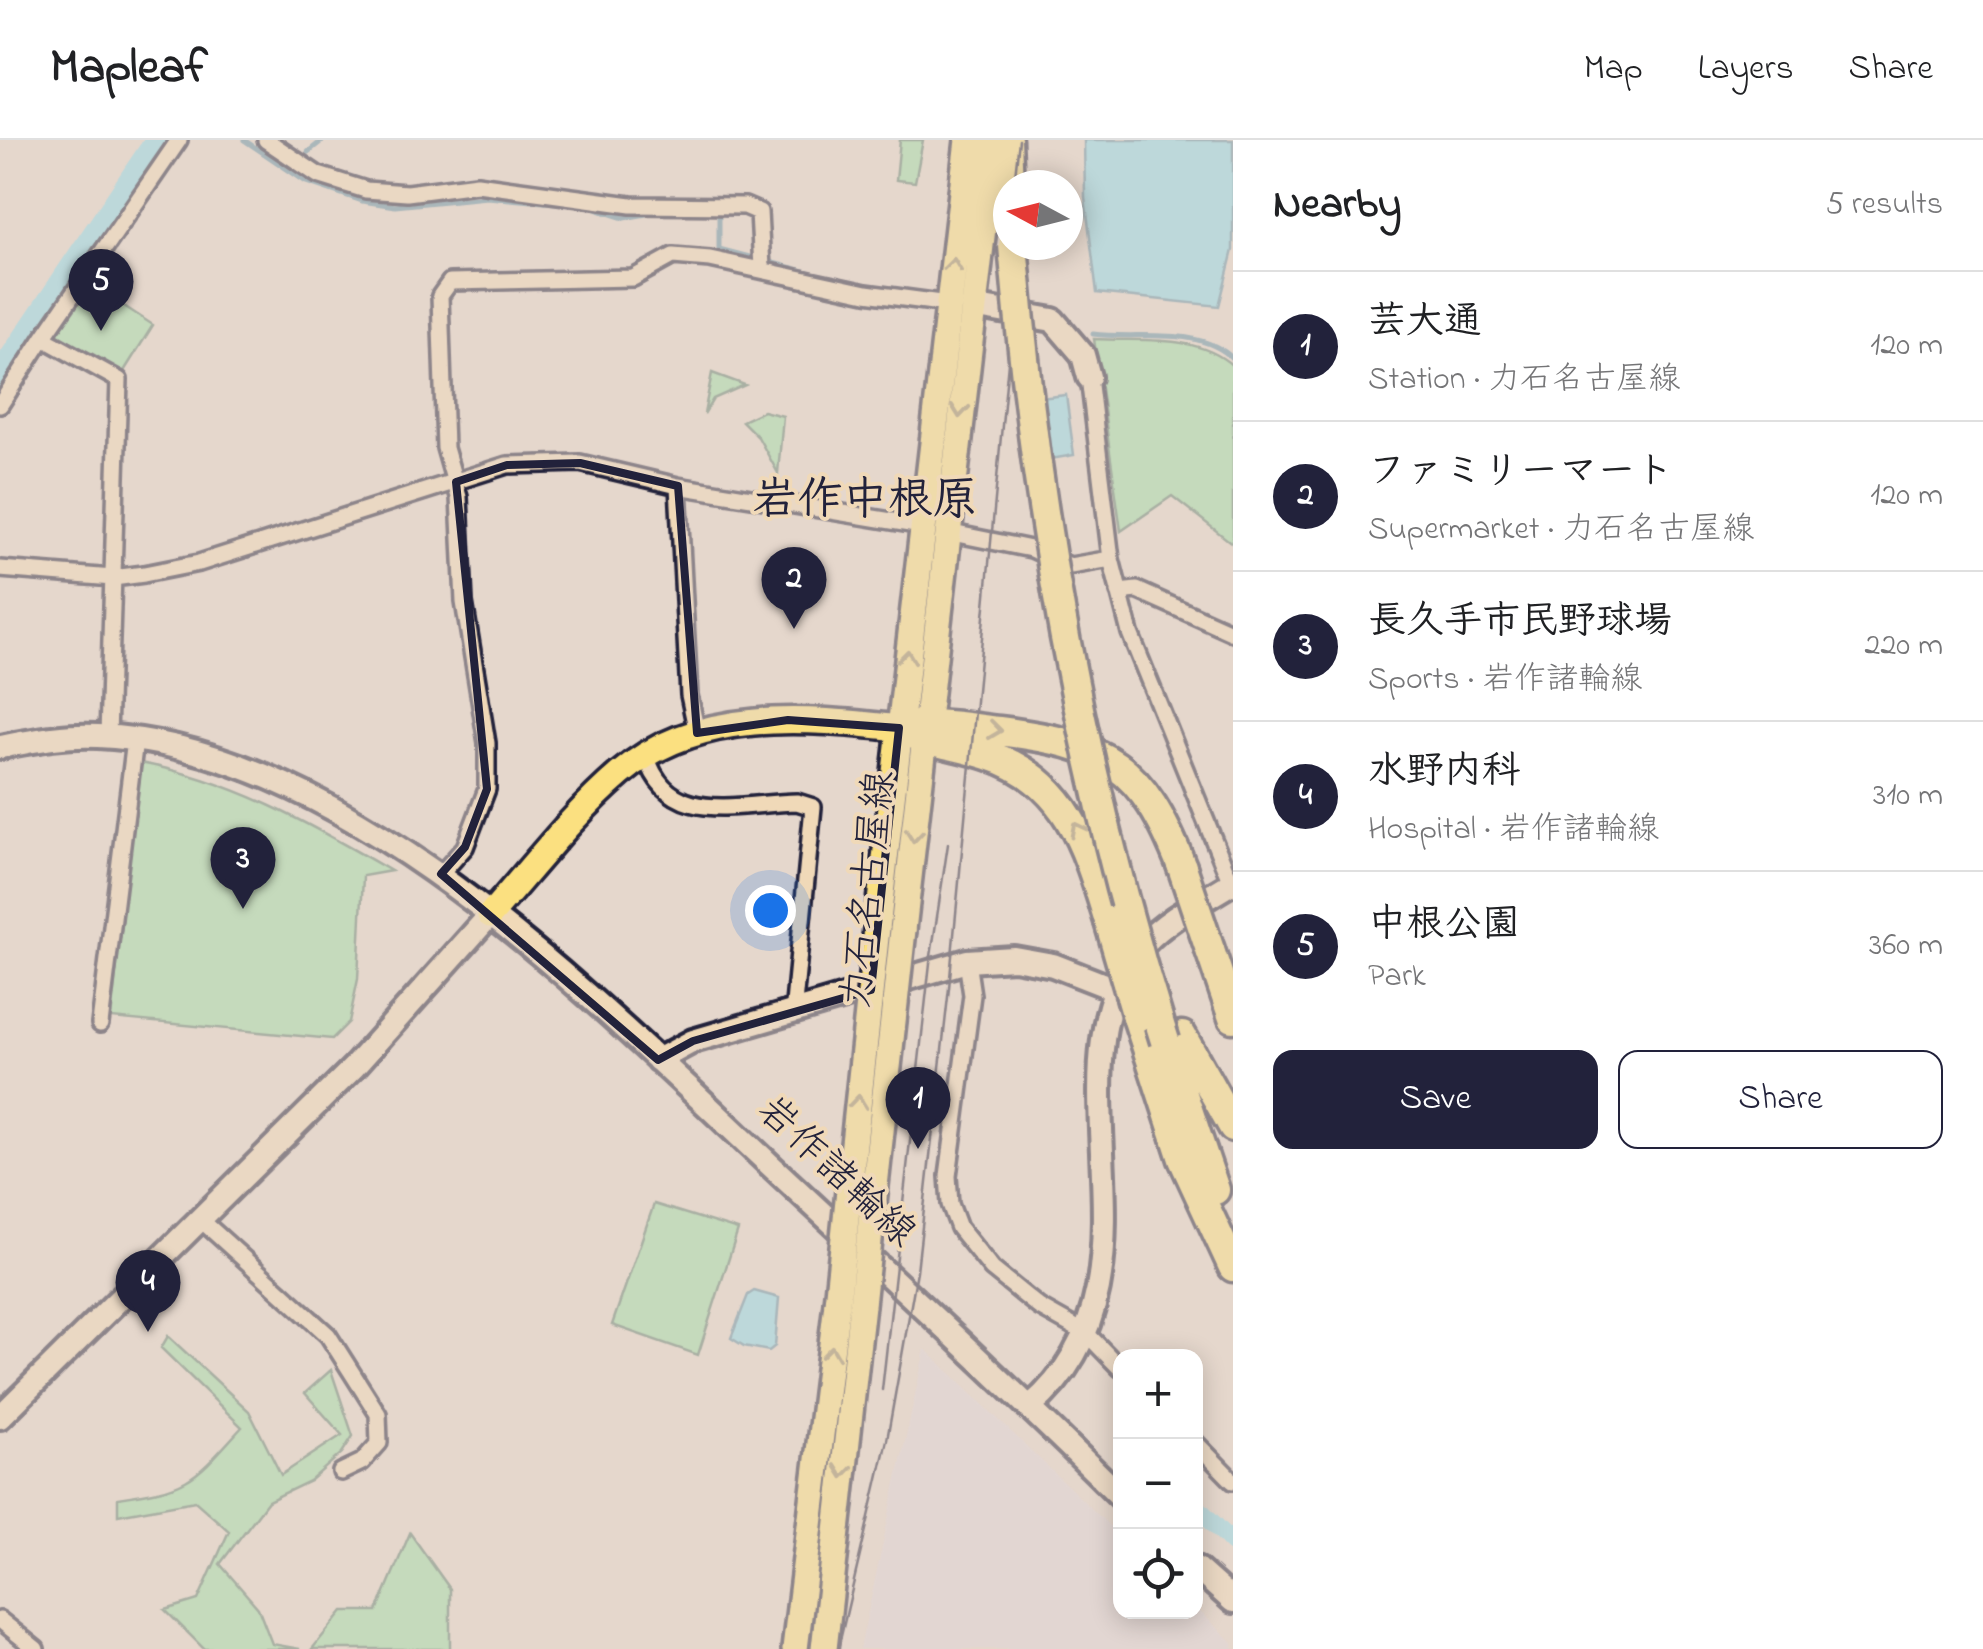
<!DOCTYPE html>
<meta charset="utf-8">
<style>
:root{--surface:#fff;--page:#f2f2f2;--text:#202124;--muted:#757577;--line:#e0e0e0;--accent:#22223b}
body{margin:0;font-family:"Indie Flower","Klee One",sans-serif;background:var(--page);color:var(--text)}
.controls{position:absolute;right:30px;bottom:30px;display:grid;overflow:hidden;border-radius:20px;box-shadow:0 5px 25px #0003}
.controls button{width:90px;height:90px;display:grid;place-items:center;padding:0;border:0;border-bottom:2px solid var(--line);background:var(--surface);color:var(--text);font:50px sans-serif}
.compass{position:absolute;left:993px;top:30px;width:90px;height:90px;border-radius:50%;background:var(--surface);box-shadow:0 5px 25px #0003;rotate:277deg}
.you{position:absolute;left:770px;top:770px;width:35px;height:35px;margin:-25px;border:8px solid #fff;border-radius:50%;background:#1a73e8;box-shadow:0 0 0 15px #1a73e833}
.badge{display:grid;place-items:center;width:65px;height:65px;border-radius:50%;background:var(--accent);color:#fff;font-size:32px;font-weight:700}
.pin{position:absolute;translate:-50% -82px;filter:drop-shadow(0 2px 5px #0008)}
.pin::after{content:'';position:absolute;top:52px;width:35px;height:30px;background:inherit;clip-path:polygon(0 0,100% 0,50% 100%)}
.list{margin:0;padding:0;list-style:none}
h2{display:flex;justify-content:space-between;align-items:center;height:130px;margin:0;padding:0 40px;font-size:42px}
h2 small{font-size:32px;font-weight:400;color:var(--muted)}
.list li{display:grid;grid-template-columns:65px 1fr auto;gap:30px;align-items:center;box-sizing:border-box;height:150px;padding:0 40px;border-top:2px solid var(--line)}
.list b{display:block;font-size:38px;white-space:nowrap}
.list p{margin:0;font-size:32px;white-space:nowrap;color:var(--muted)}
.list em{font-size:32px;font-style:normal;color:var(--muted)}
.actions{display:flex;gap:20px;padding:30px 40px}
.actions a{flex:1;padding:22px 0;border:2px solid var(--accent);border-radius:20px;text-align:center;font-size:35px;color:var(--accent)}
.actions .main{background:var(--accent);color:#fff}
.icon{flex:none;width:55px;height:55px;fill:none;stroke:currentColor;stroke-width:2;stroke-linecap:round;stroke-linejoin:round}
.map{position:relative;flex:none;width:1233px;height:1509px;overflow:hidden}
header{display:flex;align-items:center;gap:60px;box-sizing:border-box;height:140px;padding:0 50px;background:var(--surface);border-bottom:2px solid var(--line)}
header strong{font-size:48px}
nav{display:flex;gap:55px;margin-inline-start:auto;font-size:35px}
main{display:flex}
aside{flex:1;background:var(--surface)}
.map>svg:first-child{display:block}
.built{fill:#ded6da}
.green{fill:#9ddea8;stroke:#608072;stroke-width:2.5}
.water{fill:#8cdaeb;stroke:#6290a5;stroke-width:2.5}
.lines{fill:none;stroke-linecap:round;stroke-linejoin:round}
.stream{stroke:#6290a5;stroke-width:5}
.canal{stroke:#8cdaeb;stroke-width:18}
.river{stroke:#8cdaeb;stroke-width:30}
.street-casing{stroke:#22223b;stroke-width:22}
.secondary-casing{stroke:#22223b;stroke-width:30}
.primary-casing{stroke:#22223b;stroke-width:32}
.highway-casing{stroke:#22223b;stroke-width:35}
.street{stroke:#f0d9b8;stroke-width:15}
.secondary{stroke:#f0d9b8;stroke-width:22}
.primary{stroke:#fbe080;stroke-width:25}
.highway{stroke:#fbe080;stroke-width:28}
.tram{stroke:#22223b;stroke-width:2.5}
.primary-bridge-casing{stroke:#22223b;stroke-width:32;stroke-linecap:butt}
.highway-bridge-casing{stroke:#22223b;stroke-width:35;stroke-linecap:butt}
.primary-bridge{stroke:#fbe080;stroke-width:25}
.highway-bridge{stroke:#fbe080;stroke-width:28}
.oneway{stroke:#998a61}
.marked{fill:none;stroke:#22223b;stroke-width:8;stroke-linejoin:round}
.labels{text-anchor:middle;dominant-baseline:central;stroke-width:8;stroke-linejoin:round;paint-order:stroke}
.street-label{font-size:40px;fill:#22223b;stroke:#f0d9b8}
.quarter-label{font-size:45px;font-weight:bold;fill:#22223b;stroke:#f0d9b8}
</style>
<header>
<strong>Mapleaf</strong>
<nav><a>Map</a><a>Layers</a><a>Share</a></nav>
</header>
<main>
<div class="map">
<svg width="1233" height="1509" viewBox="0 0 1233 1509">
<rect width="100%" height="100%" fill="#e5d7cc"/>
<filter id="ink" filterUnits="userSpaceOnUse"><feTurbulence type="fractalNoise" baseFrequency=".01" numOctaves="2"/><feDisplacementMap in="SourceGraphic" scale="20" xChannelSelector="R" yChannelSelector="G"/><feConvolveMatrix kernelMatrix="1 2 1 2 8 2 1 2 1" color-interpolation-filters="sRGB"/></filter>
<g filter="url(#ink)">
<!-- built -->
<path class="built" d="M925 1209 1120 1396V1472H1196V1468L1233 1503V1509H860Z"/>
<!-- green -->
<path class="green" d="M900 0H923L915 42 896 40Z
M86 141 153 185 121 236 48 198Z
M1094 199C1142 202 1196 193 1233 226V404L1172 356 1121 391Z
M712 233 745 245 713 259 704 274Z
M763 271 783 276 778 333 758 297 742 281Z
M140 623C233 640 310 684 391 731L363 736 358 839 349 882 332 899 111 878Z
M654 1064 738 1090 698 1215 612 1185Z
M168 1196 249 1271 281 1335 342 1295 305 1253 331 1230 353 1296 342 1313 310 1341 268 1361 220 1424 258 1468 272 1504 300 1509H204L165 1470 198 1460 229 1391 195 1361 118 1375V1358C191 1348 193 1341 242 1287L161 1208Z
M410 1393 450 1449V1509H312L343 1471H377Z"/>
<!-- water -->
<path class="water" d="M1084 0H1233V110L1219 166 1097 153 1085 57Z
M1066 255 1074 315 1022 324 1014 261Z
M754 1151 779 1158 775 1206 769 1211 744 1206 731 1198 748 1155Z"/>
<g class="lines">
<!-- stream -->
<path class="stream" d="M244 0 306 42 362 61 395 66 487 57 567 64
M308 12 323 0
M583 65 624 78 652 73H719V109L808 132
M1093 194C1136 200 1200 185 1233 219"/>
<!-- canal -->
<path class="canal" d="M1196 1366 1233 1403"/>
<!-- river -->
<path class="river" d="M0 240 161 0"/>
<defs>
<path id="street" d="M266 0 318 35 366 50 407 53 477 44 631 65 745 66 759 72 762 128
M43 198 179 0
M1089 237 1111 419 1130 493 1233 748
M0 265 43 198 119 240 108 596
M678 346 689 555 697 593
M947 392 1031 409 1070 426 1111 419
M0 429 113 438 144 434 199 423 507 325 580 323 678 346 922 386
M1119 452 1137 450 1233 493
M646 615C668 688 737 663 797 662L813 667 793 874
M441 734 465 707 487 649V603L464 462 459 357 445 308 440 156 450 142 633 138 673 116 710 119 866 153 948 164
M967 821 972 855 948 1036 950 1064 959 1088 992 1129 1039 1167 1087 1194 1120 1228
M100 884 135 600
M200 1079 328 1195 378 1274 379 1303 362 1322 341 1332
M1196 1303 1233 1341
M0 1480 36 1509"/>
<path id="secondary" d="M972 166 1053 180 1083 215 1089 237
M0 607C32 601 65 594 98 596 348 606 594 860 768 1023 886 1133 1005 1242 1120 1356
M658 920 693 901 967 821 1014 818 1053 825 1117 850
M1030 1267C1180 1141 1036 920 1145 803 1168 778 1205 760 1233 742
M0 1277 354 927 490 775
M1196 1428 1233 1461"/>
<path id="primary" d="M490 775C532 728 572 675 620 634 697 567 806 578 899 588
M877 788 968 0
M903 790 993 0
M795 1509 837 1163
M824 1509 862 1165"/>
<path id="highway" d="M1007 0 1009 45
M899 588C933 580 964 587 999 591 1107 604 1142 625 1182 727
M899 588C928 603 957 605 988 615 1068 640 1087 709 1109 781
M1210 810 1233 878
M1137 877 1183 1019 1233 1127
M1182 896 1233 987
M1165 901 1215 1050"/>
</defs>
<!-- street casing -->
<use href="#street" class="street-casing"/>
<!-- secondary casing -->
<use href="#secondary" class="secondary-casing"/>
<!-- primary casing -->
<use href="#primary" class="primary-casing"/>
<!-- highway casing -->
<use href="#highway" class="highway-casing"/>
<!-- street -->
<use href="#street" class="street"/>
<!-- secondary -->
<use href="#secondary" class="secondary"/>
<!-- primary -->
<use href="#primary" class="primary"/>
<!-- highway -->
<use href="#highway" class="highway"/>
<!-- tram -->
<path class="tram" d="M1014 45 1019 0
M882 1250 930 823 948 704
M838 1509 887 1300 917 1131 949 848 1019 105"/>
<defs>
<path id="primary-bridge" d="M837 1163 877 788
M862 1165 903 790"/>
<path id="highway-bridge" d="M1013 105C1035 374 1084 643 1165 901
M1182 727 1210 810
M1109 781 1137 877"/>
</defs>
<!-- primary-bridge casing -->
<use href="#primary-bridge" class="primary-bridge-casing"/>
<!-- highway-bridge casing -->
<use href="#highway-bridge" class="highway-bridge-casing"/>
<!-- primary-bridge -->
<use href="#primary-bridge" class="primary-bridge"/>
<!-- highway-bridge -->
<use href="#highway-bridge" class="highway-bridge"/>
</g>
<!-- one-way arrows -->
<defs><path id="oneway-chevron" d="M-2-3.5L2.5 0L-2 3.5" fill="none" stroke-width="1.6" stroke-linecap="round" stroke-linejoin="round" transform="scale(2.5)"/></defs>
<g class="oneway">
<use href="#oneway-chevron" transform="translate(953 125) rotate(-83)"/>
<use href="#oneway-chevron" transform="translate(960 271) rotate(96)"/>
<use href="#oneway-chevron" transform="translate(907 517) rotate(-83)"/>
<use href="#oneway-chevron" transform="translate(995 590) rotate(7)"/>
<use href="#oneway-chevron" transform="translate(1077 689) rotate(-117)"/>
<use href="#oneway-chevron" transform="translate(914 696) rotate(96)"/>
<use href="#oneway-chevron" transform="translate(858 962) rotate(-84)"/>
<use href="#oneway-chevron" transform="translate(831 1213) rotate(-83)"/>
<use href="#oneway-chevron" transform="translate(843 1331) rotate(96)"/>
</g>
</g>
<!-- marked area -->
<path d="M0 0H1233V1509H0ZM580 323 678 346 697 593 788 580 899 588 871 850 693 901 658 920 441 734 465 707 487 649 456 342 507 325Z" fill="#e5d7cc" fill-opacity=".55" fill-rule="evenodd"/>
<path class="marked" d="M580 323 678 346 697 593 788 580 899 588 871 850 693 901 658 920 441 734 465 707 487 649 456 342 507 325Z"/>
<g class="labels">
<!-- street labels -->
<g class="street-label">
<text transform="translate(870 750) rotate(-84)">力石名古屋線</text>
<text transform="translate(835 1033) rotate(43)">岩作諸輪線</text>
</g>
<!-- quarter labels -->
<g class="quarter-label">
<text x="865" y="362">岩作中根原</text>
</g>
</g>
</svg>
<div class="controls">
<button>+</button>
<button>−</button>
<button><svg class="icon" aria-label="locate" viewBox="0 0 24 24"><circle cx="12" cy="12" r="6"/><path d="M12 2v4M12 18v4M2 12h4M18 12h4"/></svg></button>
</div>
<svg class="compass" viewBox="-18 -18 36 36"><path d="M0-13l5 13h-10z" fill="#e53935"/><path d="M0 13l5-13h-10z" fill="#757577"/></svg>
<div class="you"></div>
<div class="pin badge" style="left:918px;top:1009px">1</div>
<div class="pin badge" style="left:794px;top:489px">2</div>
<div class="pin badge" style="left:243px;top:769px">3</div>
<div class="pin badge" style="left:148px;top:1192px">4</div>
<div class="pin badge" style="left:101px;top:191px">5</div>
</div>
<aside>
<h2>Nearby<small>5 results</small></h2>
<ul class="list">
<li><span class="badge">1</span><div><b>芸大通</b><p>Station · 力石名古屋線</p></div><em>120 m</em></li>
<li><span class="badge">2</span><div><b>ファミリーマート</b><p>Supermarket · 力石名古屋線</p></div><em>120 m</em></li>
<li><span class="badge">3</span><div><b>長久手市民野球場</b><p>Sports · 岩作諸輪線</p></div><em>220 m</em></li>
<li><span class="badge">4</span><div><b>水野内科</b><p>Hospital · 岩作諸輪線</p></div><em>310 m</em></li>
<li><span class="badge">5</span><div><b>中根公園</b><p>Park</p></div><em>360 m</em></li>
</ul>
<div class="actions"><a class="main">Save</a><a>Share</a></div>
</aside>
</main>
